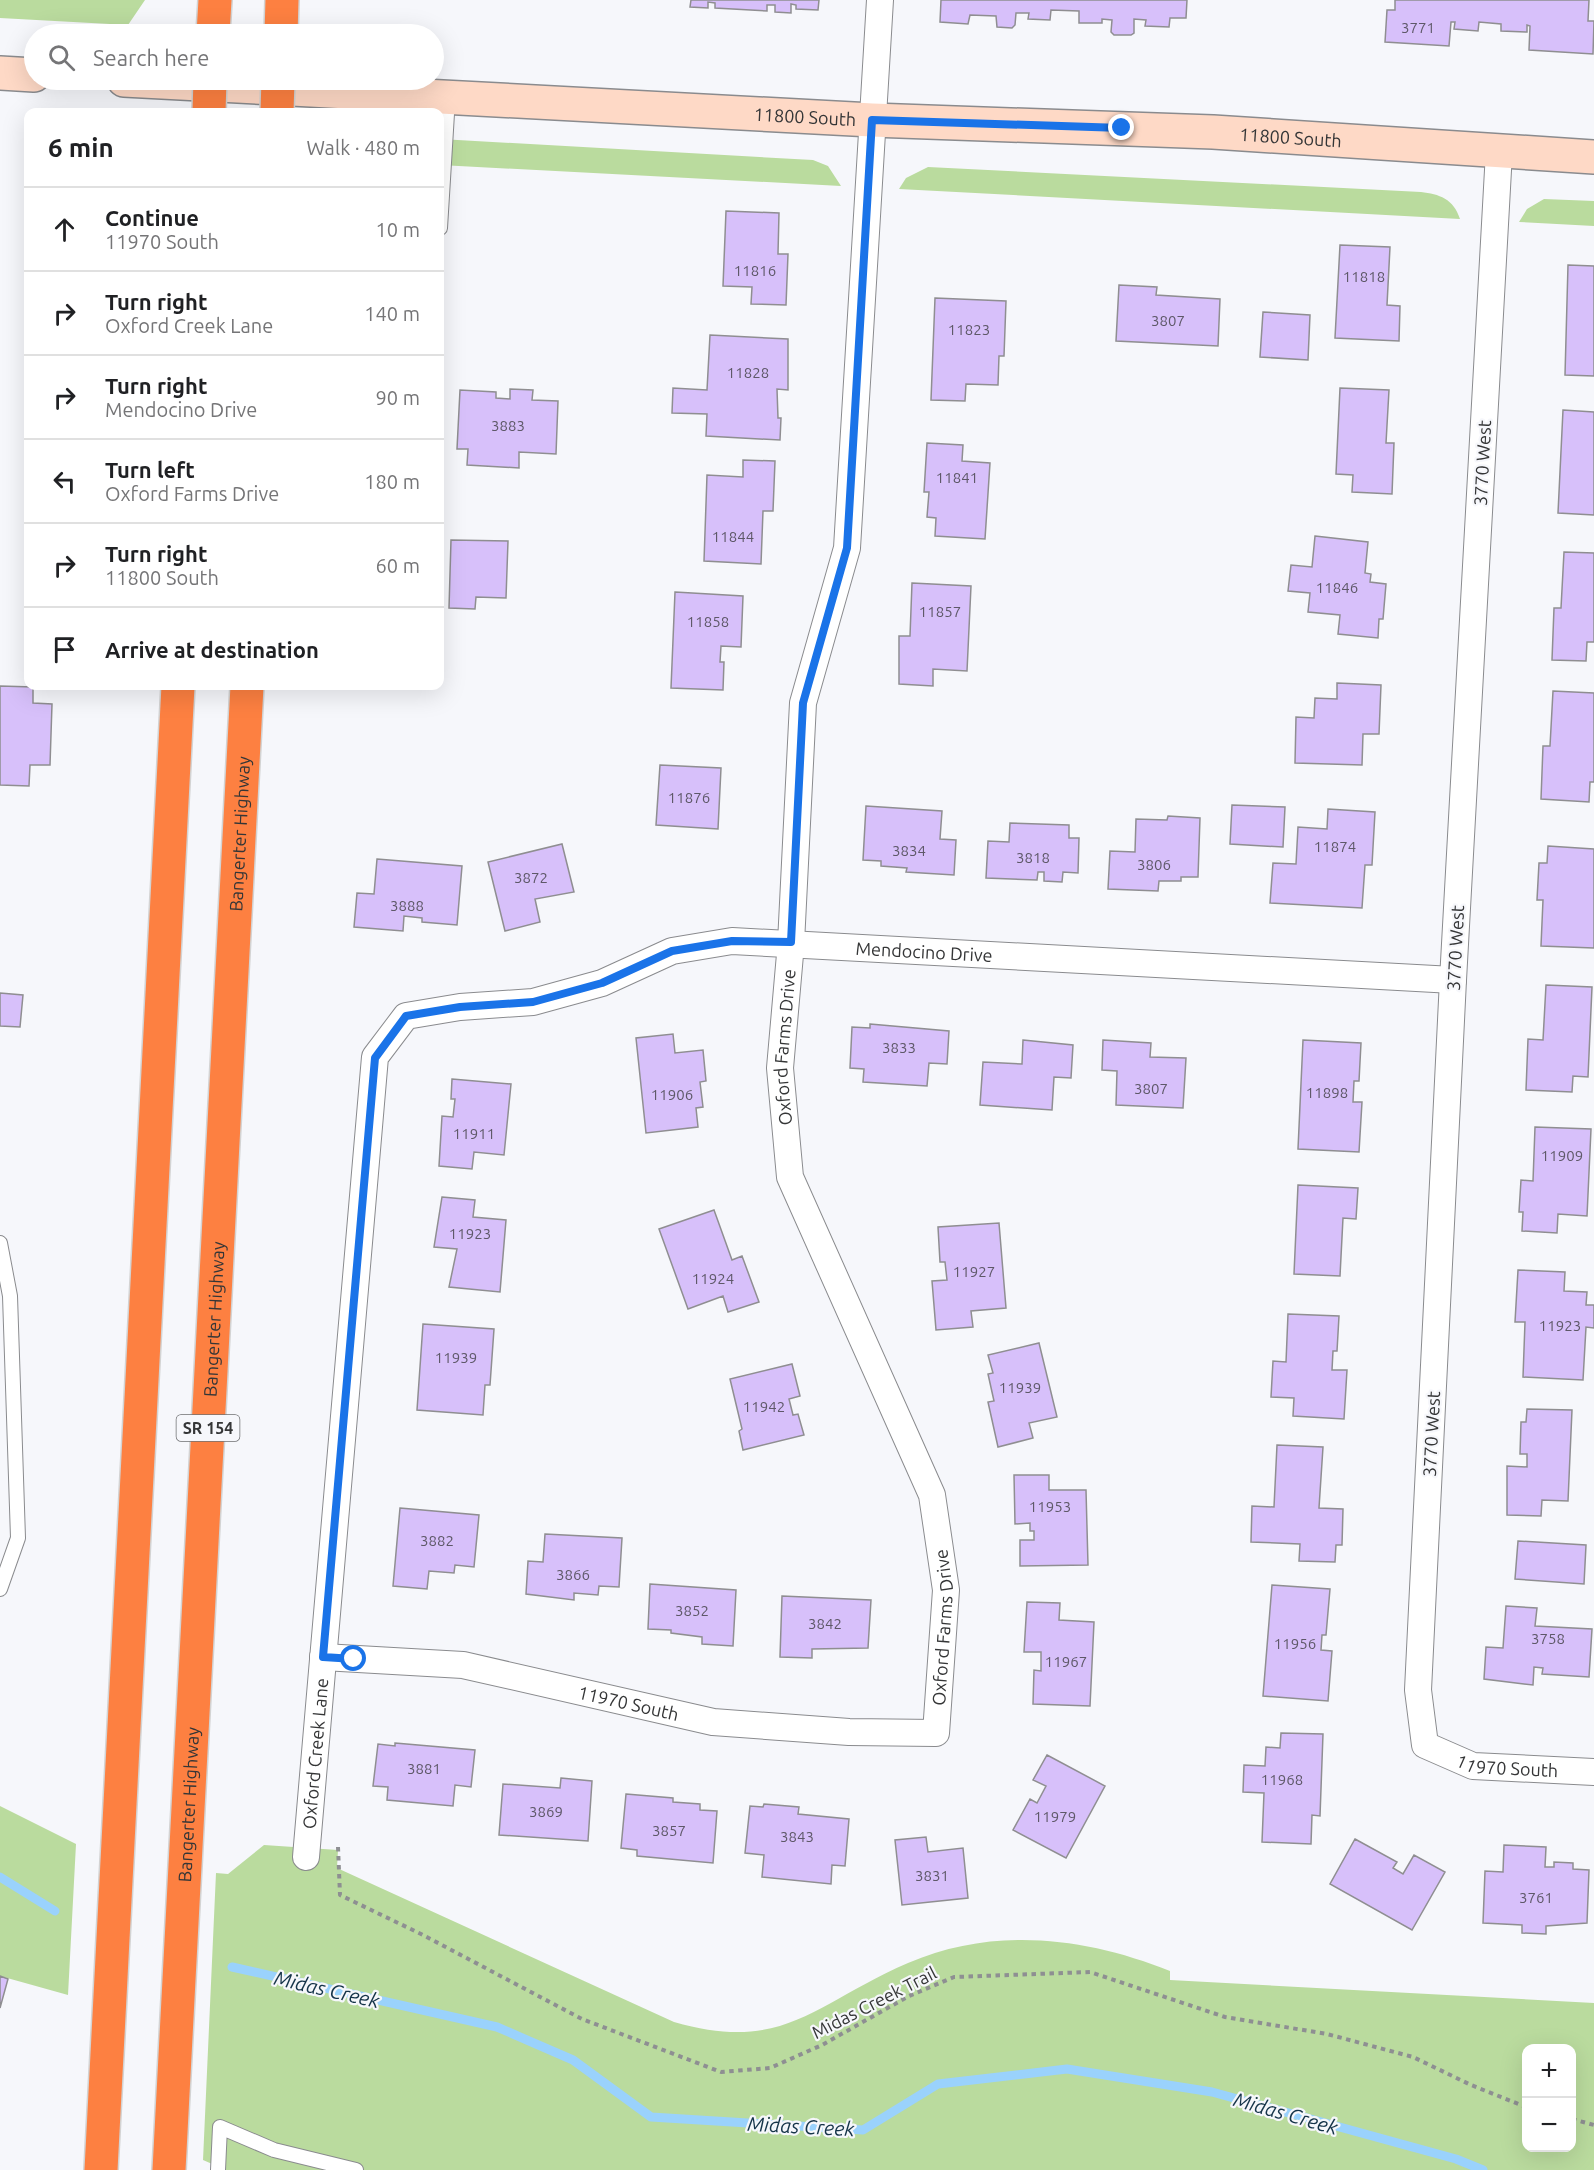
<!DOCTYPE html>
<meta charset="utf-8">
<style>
:root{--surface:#fff;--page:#f6f6f6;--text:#202124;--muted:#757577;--line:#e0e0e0}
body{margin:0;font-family:Ubuntu,sans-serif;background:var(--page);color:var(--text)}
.controls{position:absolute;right:18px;bottom:18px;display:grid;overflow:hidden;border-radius:12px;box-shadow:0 6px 24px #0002}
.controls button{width:54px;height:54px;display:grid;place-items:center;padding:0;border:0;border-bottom:2px solid var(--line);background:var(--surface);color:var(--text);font:30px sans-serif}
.stop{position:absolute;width:18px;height:18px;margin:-14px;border:4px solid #1a73e8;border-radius:50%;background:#fff}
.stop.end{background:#1a73e8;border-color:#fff;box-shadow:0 2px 6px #0008}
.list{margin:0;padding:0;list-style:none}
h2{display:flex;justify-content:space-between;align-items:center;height:78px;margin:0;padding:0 24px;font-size:26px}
h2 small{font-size:20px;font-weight:400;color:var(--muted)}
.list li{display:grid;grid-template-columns:39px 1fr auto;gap:18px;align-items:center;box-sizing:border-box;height:84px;padding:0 24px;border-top:2px solid var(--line)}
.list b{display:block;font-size:22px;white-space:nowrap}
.list p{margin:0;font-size:20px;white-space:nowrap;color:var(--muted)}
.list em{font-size:20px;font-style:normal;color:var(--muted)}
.icon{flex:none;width:33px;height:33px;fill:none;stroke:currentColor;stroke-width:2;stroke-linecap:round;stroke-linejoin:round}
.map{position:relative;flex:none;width:1594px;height:2170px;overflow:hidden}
.search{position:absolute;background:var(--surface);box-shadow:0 6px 24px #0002;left:24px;top:24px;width:420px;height:66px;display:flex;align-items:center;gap:15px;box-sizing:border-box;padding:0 21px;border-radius:33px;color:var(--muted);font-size:22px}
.panel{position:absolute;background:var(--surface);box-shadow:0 6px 24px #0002;left:24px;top:108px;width:420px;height:582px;border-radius:12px}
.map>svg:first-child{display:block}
.green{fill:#badb9e;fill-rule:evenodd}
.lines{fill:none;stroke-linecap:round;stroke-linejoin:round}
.stream{stroke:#9ad2fc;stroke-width:9}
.building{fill:#d7c0fa;stroke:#8f8e91;stroke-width:1.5}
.service-casing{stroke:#8a8b8e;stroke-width:16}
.minor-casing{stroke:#8a8b8e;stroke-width:28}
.secondary-casing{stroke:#8a8b8e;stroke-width:36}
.motorway-casing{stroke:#d3d3d3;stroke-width:36}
.path{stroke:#8e8f92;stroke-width:4;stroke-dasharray:4.5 4.5;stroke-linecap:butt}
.service{stroke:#fff;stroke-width:14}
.minor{stroke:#fff;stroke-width:26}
.secondary{stroke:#fed9c6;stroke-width:33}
.motorway{stroke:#fd8041;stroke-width:33}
.motorway-bridge-casing{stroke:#d3d3d3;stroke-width:36;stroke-linecap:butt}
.motorway-bridge{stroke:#fd8041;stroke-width:33}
.route{stroke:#1a73e8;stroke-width:8}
.labels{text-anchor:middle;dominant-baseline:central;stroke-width:4.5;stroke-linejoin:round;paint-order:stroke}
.number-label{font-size:15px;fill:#5e5868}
.shield{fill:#f6f7fb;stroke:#6f7072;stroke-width:1.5}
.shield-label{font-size:16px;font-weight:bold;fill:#353637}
.street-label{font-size:18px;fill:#353637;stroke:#f6f7fb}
.water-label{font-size:20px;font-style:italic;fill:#153449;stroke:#f6f7fb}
</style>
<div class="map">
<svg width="1594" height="2170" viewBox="0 0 1594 2170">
<rect width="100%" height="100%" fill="#f6f7fb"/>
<!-- green -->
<path class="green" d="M0 0H145L128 25 0 18Z
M440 139 813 160 828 166 841 186 440 165Z
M928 167 1421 192C1439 194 1454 199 1460 219L899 189 906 178Z
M1544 199 1594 201V226L1519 222 1527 209Z
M0 1806 76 1844 68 1995 0 1976Z
M264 1845 338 1850 337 1868 674 2022C785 2054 815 2003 908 1963 993 1926 1086 1937 1170 1971V1980L1594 2003V2170H226L203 2160 216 1873 228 1874ZM1526 2048H1572V2148H1526Z"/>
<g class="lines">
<!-- stream -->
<path class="stream" d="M0 1877 55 1911
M232 1967 497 2027 573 2060 651 2117 863 2130 938 2084 1067 2069 1212 2092 1456 2159 1483 2170"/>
</g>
<!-- building -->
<path class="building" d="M691 0H819L818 10 796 9V5L791 4V13L775 12V5H767V11L715 8V3L708 2V8L690 7Z
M941 0H1187L1186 18H1170L1169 27 1145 26 1146 20 1134 19V33L1131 35H1114L1111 32 1112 20 1102 19V23H1079V11L1051 10 1050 20 1028 19 1029 13H1016L1015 25 1012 28 997 27 996 16 970 15 968 24 940 22Z
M1395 0H1589L1588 21H1594L1593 54 1529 50 1530 26 1527 25V32L1501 31V24L1479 22 1478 31 1454 29 1455 22H1451L1449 46 1385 42 1387 10H1395Z
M726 211 779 213 778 254H788L786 305 751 304 752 287 723 286Z
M1340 245 1390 247 1387 305 1400 306 1399 341 1335 338Z
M1568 265 1594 266V376L1565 375Z
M1119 285 1157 287 1156 295 1220 299 1218 346 1116 341Z
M935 298 1006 301 1004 356H999L998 385 966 384 965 401 931 400Z
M1263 312 1310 315 1308 360 1260 357Z
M710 335 788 339V390L777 389 778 418H781L780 440 706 436 707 414 672 413 673 388 707 390Z
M1340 388 1389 390 1386 443H1394L1392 494 1352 492 1353 475 1336 474Z
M510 389 533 390 532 400 558 401 556 454 519 452V468L467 465 468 449H457L460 390 496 392V398L510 399Z
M1563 410 1594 412V515L1558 513Z
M927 443 963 445 962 461 990 463 985 539 935 536 936 518 927 517 929 492H924Z
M743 460 775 461 773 511H763L761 564 704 561 707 475 743 477Z
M1315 536 1368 542 1365 573 1371 574 1370 582 1386 584 1383 619H1379L1378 638 1338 634 1340 615 1308 612 1310 593 1288 591 1291 565 1312 567Z
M451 540 508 541 506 598 476 597 475 609 449 608Z
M1564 552 1594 553V642H1587L1586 661 1552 660 1554 608H1561Z
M912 583 971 586 967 671 933 669V686L899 684V636H910Z
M675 592 743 596 741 647 721 646 720 662H724L723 690 671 688Z
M1337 683 1381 685 1379 734H1363L1362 765 1295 763 1296 717 1314 718 1315 698 1337 699Z
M0 686 33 687V703L52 704 50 765H30L29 786 0 785Z
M1553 691 1594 693V782H1590L1589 802 1541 799 1543 746H1550Z
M660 765 721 768 718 829 656 825Z
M1232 805 1285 807 1283 847 1230 844Z
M866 806 942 811 940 839 956 840 954 875 906 872 907 868 881 866V861L863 860Z
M1328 809 1375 812 1372 865H1365L1362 908 1270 903 1273 863 1296 864 1298 827 1327 829Z
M1168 816 1200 818 1198 877H1181V881H1159L1158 891 1108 889 1110 851 1135 852 1136 819 1167 820Z
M1010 823 1069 825V838H1079L1078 873 1063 872 1062 882 1044 881V872H1038L1037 880 986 878 988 841 1009 842Z
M562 844 574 892 535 899 540 922 505 931 488 862Z
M1548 846 1594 849V948L1541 946 1543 900H1537L1539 863H1547Z
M377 859 462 866 457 925 422 922V918L404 916 403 931 354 927 357 893 374 894Z
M1546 985 1592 987 1588 1077 1573 1076 1572 1092 1526 1090 1528 1039 1543 1040Z
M0 993 23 995 20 1027 0 1026Z
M870 1024 949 1031 947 1064 929 1063 927 1086 863 1082 864 1069 850 1068 852 1027 870 1028Z
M673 1034 675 1053 703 1050 706 1081 700 1082 703 1107 696 1108 698 1127 646 1133 636 1038Z
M1023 1040 1073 1045 1071 1078 1054 1077 1052 1110 980 1105 983 1062 1022 1064Z
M1103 1040 1151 1043 1150 1057 1186 1058 1183 1108 1116 1105 1117 1071 1102 1070Z
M1303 1040 1361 1043 1359 1081H1354L1353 1102H1362L1359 1152 1298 1149Z
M452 1079 511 1084 504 1155 474 1152 472 1169 439 1166 442 1116 453 1117 455 1099H451Z
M1535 1127 1591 1129 1587 1216 1558 1214 1557 1233 1522 1231 1523 1212H1519L1521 1180 1533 1181Z
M1298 1185 1358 1188 1356 1219 1343 1218 1340 1276 1294 1274Z
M442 1197 475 1200 473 1217 506 1220 500 1292 449 1287 457 1249 434 1247Z
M714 1210 732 1260 742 1256 759 1302 728 1312 723 1296 688 1309 659 1229Z
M999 1223 1006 1308 971 1311 973 1327 936 1330 932 1281 947 1280 945 1262H940L938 1227Z
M1518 1270 1565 1272 1564 1291 1587 1292 1586 1305H1594V1328L1586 1327 1583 1380 1523 1377 1525 1322H1515Z
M1288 1314 1339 1316 1337 1351H1333L1332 1370H1347L1344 1419 1293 1416 1294 1398 1271 1397 1273 1361 1286 1362Z
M423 1324 494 1329 490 1385H485L483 1415 417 1410Z
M1039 1343 1057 1417 1029 1423 1033 1438 998 1447 988 1402 994 1401 988 1374 993 1373 988 1355Z
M792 1364 800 1396 789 1399 793 1415 798 1414 804 1435 743 1450 739 1431 742 1429 730 1379Z
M1527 1409 1572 1410 1568 1501 1542 1500 1541 1516 1507 1515V1466L1527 1467V1454H1520L1521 1422H1526Z
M1277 1445 1323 1447 1319 1508 1343 1509 1342 1545H1336L1335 1562 1299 1561 1300 1544 1251 1542 1252 1506 1274 1507Z
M1014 1475H1049V1490H1086L1088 1565 1020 1566V1540H1034V1531H1030V1523L1015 1524Z
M400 1508 479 1515 474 1567 455 1565 454 1573 429 1571 427 1589 393 1586Z
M545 1534 622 1538 619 1587 599 1586 598 1595 574 1593V1600L526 1594 528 1561 543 1562Z
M1518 1541 1586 1545 1584 1584 1515 1579Z
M650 1584 736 1590 733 1646 702 1644V1637L671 1633V1630L648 1629Z
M1272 1585 1330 1589 1326 1635H1322L1321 1650 1332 1651 1328 1701 1263 1696Z
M782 1596 871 1600 868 1648 812 1649V1658L780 1657Z
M1027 1602 1060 1603 1059 1620 1094 1622 1090 1706 1033 1704 1034 1670 1041 1671V1652H1024Z
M1506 1606 1537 1608 1535 1626 1592 1629 1589 1677 1542 1674 1543 1668 1534 1667 1533 1685 1484 1679 1486 1647 1503 1648Z
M1281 1733 1323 1734 1320 1816 1312 1815 1311 1844 1262 1842 1264 1793 1243 1792 1244 1765 1265 1766 1266 1747 1280 1748Z
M395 1743 475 1750 471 1787 455 1785 453 1806 387 1800 388 1787 373 1786 378 1744 395 1746Z
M1047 1755 1105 1786 1066 1858 1013 1830 1030 1799 1037 1803 1046 1786 1033 1780Z
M561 1778 592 1781 588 1841 499 1835 503 1784 560 1788Z
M626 1794 673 1798V1802L700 1804V1810L717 1811 713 1863 637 1856V1850L621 1848Z
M764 1804 799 1807 798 1814 849 1819 845 1866 832 1865 831 1884 762 1877 764 1855 745 1853 750 1806 763 1807Z
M926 1837 928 1852 963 1848 968 1898 902 1905 895 1840Z
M1355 1839 1397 1862 1393 1868 1403 1874 1414 1855 1445 1872 1412 1930 1330 1884Z
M1504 1845 1546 1847 1545 1867H1554V1862L1573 1863V1869L1589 1870 1587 1923 1546 1926V1934L1522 1933V1925L1483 1923 1485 1871 1503 1872Z
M0 1976 8 1979 0 2008Z"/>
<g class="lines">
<defs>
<path id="service" d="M440 228 448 97
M0 1243 10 1296 18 1538 0 1589
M218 2170 220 2127 274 2150 356 2170"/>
<g id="minor">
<path id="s1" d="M1499 152 1453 980 1418 1690 1425 1745 1473 1766 1594 1772"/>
<path id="s2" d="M323 1657 463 1665 713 1722 849 1732 936 1733 946 1590 932 1495 790 1177 780 1068 791 943 803 703 847 548 880 0"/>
<path id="s3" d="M306 1857 375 1057 406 1016 460 1007 533 1002 602 983 672 951 732 941 1453 980"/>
</g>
<g id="secondary">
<path d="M0 73 34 75"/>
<path id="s4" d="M124 80 872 120 1213 132 1594 157"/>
</g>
<g id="motorway">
<path d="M213 34 215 0"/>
<path d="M281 34 282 0"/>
<path d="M101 2170 178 686"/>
<path id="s5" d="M169 2170 247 686"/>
</g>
</defs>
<!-- service casing -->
<use href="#service" class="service-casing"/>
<!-- minor casing -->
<use href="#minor" class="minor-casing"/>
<!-- secondary casing -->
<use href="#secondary" class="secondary-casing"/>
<!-- motorway casing -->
<use href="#motorway" class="motorway-casing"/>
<!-- path -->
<path class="path" d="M338 1847 340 1895 421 1934 582 2019 721 2072 770 2068 822 2045 909 1996 954 1977 1090 1972 1225 2017 1327 2034 1413 2057 1471 2085 1526 2107
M1572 2119 1594 2125"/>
<!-- service -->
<use href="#service" class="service"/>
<!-- minor -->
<use href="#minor" class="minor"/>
<!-- secondary -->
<use href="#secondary" class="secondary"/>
<!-- motorway -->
<use href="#motorway" class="motorway"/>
<defs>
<path id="motorway-bridge" d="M209 112 210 80
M277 112 278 80"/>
</defs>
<!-- motorway-bridge casing -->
<use href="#motorway-bridge" class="motorway-bridge-casing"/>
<!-- motorway-bridge -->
<use href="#motorway-bridge" class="motorway-bridge"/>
</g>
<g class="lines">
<!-- route -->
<path class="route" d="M354 1659 323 1657 375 1058 406 1016 460 1007 533 1002 602 983 672 951 732 941 791 942 803 703 847 548 872 120 1122 128"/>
</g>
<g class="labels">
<!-- number labels -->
<g class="number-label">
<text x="1418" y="27">3771</text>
<text x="755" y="270">11816</text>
<text x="1364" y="276">11818</text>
<text x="1168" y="320">3807</text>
<text x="969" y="329">11823</text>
<text x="748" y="372">11828</text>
<text x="508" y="425">3883</text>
<text x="957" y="477">11841</text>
<text x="733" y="536">11844</text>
<text x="1337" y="587">11846</text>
<text x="940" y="611">11857</text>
<text x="708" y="621">11858</text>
<text x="689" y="797">11876</text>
<text x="1335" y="846">11874</text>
<text x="909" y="850">3834</text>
<text x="1033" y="857">3818</text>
<text x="1154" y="864">3806</text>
<text x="531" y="877">3872</text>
<text x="407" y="905">3888</text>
<text x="899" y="1047">3833</text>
<text x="1151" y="1088">3807</text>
<text x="1327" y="1092">11898</text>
<text x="672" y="1094">11906</text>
<text x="474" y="1133">11911</text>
<text x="1562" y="1155">11909</text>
<text x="470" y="1233">11923</text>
<text x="974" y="1271">11927</text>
<text x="713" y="1278">11924</text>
<text x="1560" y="1325">11923</text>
<text x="456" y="1357">11939</text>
<text x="1020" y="1387">11939</text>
<text x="764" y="1406">11942</text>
<text x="1050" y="1506">11953</text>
<text x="437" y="1540">3882</text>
<text x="573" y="1574">3866</text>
<text x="692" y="1610">3852</text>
<text x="825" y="1623">3842</text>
<text x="1548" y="1638">3758</text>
<text x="1295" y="1643">11956</text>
<text x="1066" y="1661">11967</text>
<text x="424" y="1768">3881</text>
<text x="1282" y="1779">11968</text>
<text x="546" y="1811">3869</text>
<text x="1055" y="1816">11979</text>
<text x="669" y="1830">3857</text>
<text x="797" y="1836">3843</text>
<text x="932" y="1875">3831</text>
<text x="1536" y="1897">3761</text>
</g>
<!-- shield labels -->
<rect class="shield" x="176.5" y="1415" width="63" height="26" rx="4.5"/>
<g class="shield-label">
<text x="208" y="1428">SR 154</text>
</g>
<!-- street labels -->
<g class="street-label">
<text stroke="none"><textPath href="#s4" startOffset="682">11800 South</textPath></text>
<text stroke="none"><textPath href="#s4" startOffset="1168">11800 South</textPath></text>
<text transform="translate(1482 463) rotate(-87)">3770 West</text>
<text stroke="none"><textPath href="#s5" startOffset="1338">Bangerter Highway</textPath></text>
<text transform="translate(1455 948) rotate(-87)">3770 West</text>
<text stroke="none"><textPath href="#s3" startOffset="1384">Mendocino Drive</textPath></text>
<text stroke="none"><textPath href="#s2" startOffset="1338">Oxford Farms Drive</textPath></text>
<text stroke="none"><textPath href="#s5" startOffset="852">Bangerter Highway</textPath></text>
<text transform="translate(1431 1434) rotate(-87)">3770 West</text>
<text stroke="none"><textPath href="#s2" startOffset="726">Oxford Farms Drive</textPath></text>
<text stroke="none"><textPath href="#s2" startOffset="310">11970 South</textPath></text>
<text stroke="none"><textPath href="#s3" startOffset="104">Oxford Creek Lane</textPath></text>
<text stroke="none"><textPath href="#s1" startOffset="1682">11970 South</textPath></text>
<text stroke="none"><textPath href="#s5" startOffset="366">Bangerter Highway</textPath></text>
<text transform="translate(874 2002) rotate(-27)">Midas Creek Trail</text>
</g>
<!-- water labels -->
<g class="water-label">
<text transform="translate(327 1989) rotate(13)">Midas Creek</text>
<text transform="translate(1286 2113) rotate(16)">Midas Creek</text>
<text transform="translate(801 2126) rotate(3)">Midas Creek</text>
</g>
</g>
</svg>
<div class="controls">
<button>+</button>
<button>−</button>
</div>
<div class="stop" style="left:354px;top:1659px"></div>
<div class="stop end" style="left:1122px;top:128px"></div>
<div class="search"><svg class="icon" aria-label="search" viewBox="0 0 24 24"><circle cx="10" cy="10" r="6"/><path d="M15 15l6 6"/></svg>Search here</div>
<section class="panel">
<h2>6 min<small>Walk · 480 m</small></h2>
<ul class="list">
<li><svg class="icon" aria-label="ahead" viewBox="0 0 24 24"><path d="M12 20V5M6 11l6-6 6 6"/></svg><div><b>Continue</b><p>11970 South</p></div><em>10 m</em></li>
<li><svg class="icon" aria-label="right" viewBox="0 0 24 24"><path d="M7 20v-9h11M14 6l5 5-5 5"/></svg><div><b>Turn right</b><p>Oxford Creek Lane</p></div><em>140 m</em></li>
<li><svg class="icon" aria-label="right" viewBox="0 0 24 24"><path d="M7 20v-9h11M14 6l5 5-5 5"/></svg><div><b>Turn right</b><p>Mendocino Drive</p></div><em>90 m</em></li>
<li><svg class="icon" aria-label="left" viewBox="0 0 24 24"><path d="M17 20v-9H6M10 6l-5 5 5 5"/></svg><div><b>Turn left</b><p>Oxford Farms Drive</p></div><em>180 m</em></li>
<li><svg class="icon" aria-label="right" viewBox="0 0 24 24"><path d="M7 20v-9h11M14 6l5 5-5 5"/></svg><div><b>Turn right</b><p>11800 South</p></div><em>60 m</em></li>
<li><svg class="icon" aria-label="arrive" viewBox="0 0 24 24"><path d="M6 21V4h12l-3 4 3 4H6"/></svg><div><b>Arrive at destination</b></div></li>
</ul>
</section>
</div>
